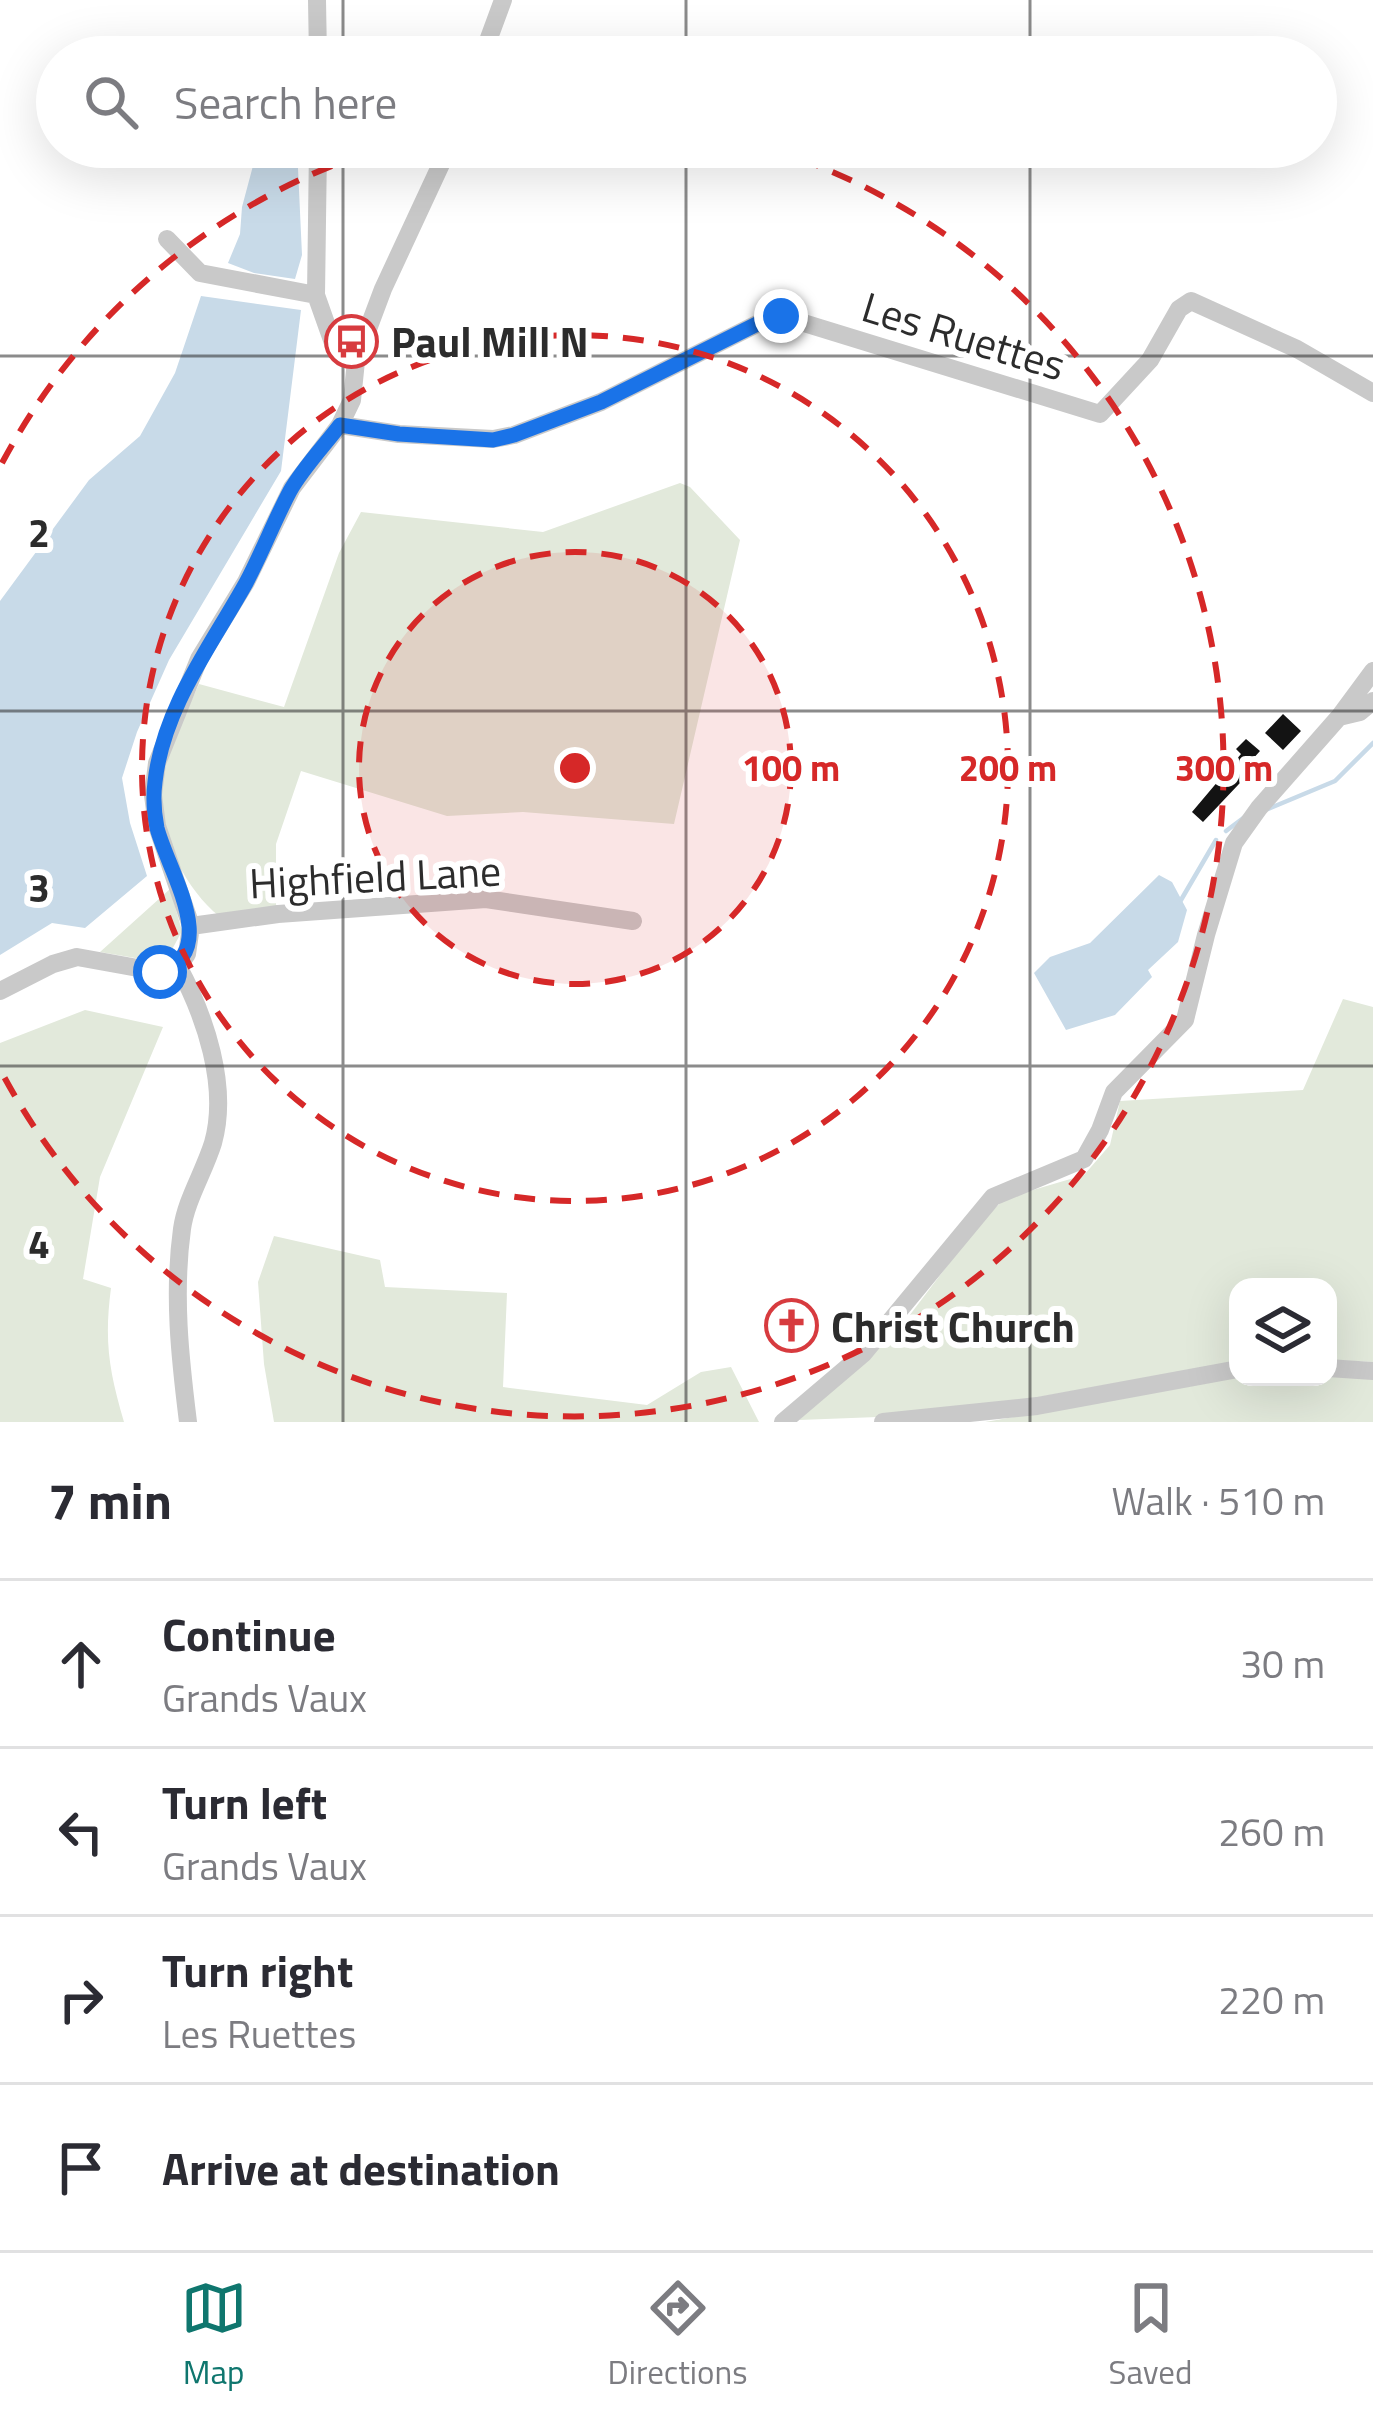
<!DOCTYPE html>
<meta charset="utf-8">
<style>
:root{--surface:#fff;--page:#f2f2f3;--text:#2b2b33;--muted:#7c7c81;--line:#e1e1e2;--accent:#0f766e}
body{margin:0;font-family:"Titillium Web",sans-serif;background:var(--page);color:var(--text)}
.controls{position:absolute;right:36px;bottom:36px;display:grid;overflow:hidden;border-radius:24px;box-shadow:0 12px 48px #0002}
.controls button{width:108px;height:108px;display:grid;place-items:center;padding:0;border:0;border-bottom:3px solid var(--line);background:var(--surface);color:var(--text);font:60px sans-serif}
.stop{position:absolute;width:36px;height:36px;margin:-27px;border:9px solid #1a73e8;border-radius:50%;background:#fff}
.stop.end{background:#1a73e8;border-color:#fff;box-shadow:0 3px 12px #0008}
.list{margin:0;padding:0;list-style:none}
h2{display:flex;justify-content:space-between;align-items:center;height:156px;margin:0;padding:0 48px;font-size:51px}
h2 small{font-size:39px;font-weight:400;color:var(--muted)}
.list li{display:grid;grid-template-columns:78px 1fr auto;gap:36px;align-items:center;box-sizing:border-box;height:168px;padding:0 48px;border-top:3px solid var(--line)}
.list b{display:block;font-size:45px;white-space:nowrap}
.list p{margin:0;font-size:39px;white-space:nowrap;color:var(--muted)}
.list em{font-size:39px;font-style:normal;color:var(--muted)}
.icon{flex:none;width:66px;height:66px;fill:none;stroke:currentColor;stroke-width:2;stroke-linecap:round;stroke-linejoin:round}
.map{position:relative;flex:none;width:1373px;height:1422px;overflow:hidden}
.search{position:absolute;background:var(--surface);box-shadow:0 12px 48px #0002;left:36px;right:36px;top:36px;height:132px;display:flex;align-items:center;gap:30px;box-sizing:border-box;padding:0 42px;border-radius:66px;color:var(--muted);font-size:45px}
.sheet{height:828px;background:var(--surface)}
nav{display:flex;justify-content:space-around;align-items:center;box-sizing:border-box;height:168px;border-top:3px solid var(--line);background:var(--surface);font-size:33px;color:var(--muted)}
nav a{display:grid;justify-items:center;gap:6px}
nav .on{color:var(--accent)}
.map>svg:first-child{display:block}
.green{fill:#e2e9db}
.water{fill:#c8dae8}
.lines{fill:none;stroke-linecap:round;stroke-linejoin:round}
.stream{stroke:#c8dae8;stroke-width:4.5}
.building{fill:#131313}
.minor{stroke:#c9c9c9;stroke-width:18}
.route{stroke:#1a73e8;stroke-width:15}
.grid{fill:none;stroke:#2c2c2c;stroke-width:3;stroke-opacity:0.55}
.ring{fill:none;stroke:#d62828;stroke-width:6;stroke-dasharray:21 15}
.labels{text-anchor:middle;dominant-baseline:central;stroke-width:12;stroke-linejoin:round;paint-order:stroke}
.street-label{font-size:42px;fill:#2c2c2c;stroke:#fff}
.poi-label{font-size:42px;font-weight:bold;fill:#2c2c2c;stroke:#fff;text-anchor:start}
.grid-label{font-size:39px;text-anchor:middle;font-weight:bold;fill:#2c2c2c;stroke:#fff;stroke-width:12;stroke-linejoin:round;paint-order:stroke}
.centre{fill:#d62828;stroke:#fff;stroke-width:6}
.ring-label{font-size:36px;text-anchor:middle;font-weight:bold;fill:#d62828;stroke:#fff;stroke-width:12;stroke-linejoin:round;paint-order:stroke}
</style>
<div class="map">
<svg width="1373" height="1422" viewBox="0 0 1373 1422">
<rect width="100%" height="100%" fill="#fff"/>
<!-- green -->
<path class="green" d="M680 483 690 487 740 540 674 824 523 812 447 816 301 771 276 844V908L219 916C181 885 152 822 164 772 171 742 186 713 199 684L284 707 339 553 361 512 543 532Z
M170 889 182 931 168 957 153 961 100 952Z
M1343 999 1373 1007V1362L1328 1360V1287H1238V1361L1001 1404 904 1416 799 1420 903 1324 982 1220 1006 1198 1084 1175 1110 1145 1120 1101 1303 1090Z
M85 1010 163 1027 100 1177 83 1279 111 1288C104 1341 109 1371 124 1422H0V1043Z
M274 1236 380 1260 385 1287 507 1293 503 1387 647 1405 701 1372 731 1367 759 1422H274L264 1364 258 1282Z
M1238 1377H1373V1422H985Z"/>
<!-- water -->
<path class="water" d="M258 147H297L302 255 295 279 254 273 228 263 240 234 242 207Z
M201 296 301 310 281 471 169 660 137 732 122 778 130 823 147 876 85 928 52 923 0 955V601L89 480 140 436 175 373Z
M1159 875 1172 882 1187 910 1178 942 1148 970 1152 977 1115 1015 1066 1030 1034 973 1050 957 1090 943Z"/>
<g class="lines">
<!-- stream -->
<path class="stream" d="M1268 809 1335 781 1373 743
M1226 831 1246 816
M1181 900 1216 840"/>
</g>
<!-- building -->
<path class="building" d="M1283 714 1301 731 1283 750 1265 733Z
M1246 739 1260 751 1251 761 1256 766 1203 822 1192 812 1241 754 1236 749Z"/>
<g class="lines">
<!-- minor -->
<path class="minor" d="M317 0 318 57
M482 57 503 0
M167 239 200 273 316 295 333 343 356 361
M316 295 318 147
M340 425 399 434 493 439 514 435 601 402 771 317 781 316 1100 414 1150 360 1179 309 1191 301 1297 349 1373 393
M1339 717 1360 712 1373 701
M191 926 278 914 486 899 633 921
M178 966C205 1016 229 1086 213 1143 204 1172 186 1200 182 1229 173 1294 180 1358 188 1422
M0 991 53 964 77 957 160 972 178 966 187 954 191 926 157 826 153 795 157 763 199 659 246 582 292 488 340 425 352 400 356 361 383 289 449 147
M1328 1368 1373 1371
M783 1422 863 1354 993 1197 1084 1159 1100 1130 1114 1092 1185 1020 1206 935 1234 843 1259 808 1339 717 1373 671
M883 1422 1037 1406 1238 1369"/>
</g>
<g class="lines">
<!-- route -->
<path class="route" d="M160 972C222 951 168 871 157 828 154 813 153 797 155 782 163 708 211 646 246 583 262 553 274 521 290 491 303 468 324 446 340 425L399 434 493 440 514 435 601 402 771 317 781 316"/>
</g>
<!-- grid -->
<path class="grid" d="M343 0V57M686 0V57M1030 0V57M343 147V1422M686 147V1422M1030 147V1422M0 356H1373M0 711H1373M0 1066H1373"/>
<!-- distance rings -->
<circle cx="575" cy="768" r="216" fill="#d62828" fill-opacity=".12"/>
<g class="ring">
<circle cx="575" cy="768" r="216"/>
<circle cx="575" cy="768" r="433"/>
<path d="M2 463A649 649 0 0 1 385 147M765 147A649 649 0 1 1 2 1073"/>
</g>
<!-- icons -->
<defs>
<symbol id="bus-ring" viewBox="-11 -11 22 22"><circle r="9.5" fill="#fff" stroke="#d73b3f" stroke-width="1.5"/><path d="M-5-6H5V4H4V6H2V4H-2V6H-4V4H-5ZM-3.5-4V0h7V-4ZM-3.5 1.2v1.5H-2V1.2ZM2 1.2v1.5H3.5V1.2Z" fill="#d73b3f"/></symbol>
<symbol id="church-ring" viewBox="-11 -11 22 22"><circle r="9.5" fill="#fff" stroke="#d73b3f" stroke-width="1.5"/><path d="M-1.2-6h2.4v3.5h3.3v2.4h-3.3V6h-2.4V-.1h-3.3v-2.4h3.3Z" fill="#d73b3f"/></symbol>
</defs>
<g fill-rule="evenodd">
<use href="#bus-ring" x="322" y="312" width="59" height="59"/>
<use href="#church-ring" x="762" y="1296" width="59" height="59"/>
</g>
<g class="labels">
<!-- street labels -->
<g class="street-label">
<text transform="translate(964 335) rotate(17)">Les Ruettes</text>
<text transform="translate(375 876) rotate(-3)">Highfield Lane</text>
</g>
<!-- poi labels -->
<g class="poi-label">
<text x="391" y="341">Paul Mill N</text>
<text x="831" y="1326">Christ Church</text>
</g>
</g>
<g class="grid-label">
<text x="39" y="547">2</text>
<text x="39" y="902">3</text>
<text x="39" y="1258">4</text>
</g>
<circle cx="575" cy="768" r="18" class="centre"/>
<g class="ring-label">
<text x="791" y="781">100 m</text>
<text x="1008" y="781">200 m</text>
<text x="1224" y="781">300 m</text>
</g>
</svg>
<div class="controls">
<button><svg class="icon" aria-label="layers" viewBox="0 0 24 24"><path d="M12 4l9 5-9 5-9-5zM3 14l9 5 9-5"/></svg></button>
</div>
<div class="stop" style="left:160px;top:972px"></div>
<div class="stop end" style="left:781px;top:316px"></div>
<div class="search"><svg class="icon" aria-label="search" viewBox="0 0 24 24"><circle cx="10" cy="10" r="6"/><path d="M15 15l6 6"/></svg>Search here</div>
</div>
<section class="sheet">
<h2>7 min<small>Walk · 510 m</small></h2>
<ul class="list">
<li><svg class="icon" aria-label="ahead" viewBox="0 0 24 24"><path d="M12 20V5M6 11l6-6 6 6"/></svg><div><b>Continue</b><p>Grands Vaux</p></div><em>30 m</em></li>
<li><svg class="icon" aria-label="left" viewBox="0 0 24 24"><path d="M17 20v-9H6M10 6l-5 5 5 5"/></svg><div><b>Turn left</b><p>Grands Vaux</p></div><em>260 m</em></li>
<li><svg class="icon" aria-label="right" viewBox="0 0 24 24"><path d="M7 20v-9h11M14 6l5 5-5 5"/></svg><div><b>Turn right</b><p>Les Ruettes</p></div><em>220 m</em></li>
<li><svg class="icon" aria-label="arrive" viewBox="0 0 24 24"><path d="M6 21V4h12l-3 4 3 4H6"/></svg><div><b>Arrive at destination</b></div></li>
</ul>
</section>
<nav>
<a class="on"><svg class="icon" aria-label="map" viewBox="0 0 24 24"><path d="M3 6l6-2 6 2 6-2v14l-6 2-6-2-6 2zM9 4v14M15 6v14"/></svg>Map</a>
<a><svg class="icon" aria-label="directions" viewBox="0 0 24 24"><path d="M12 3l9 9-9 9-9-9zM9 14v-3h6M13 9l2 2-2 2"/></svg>Directions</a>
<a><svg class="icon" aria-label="saved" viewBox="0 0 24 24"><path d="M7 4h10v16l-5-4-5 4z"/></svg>Saved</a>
</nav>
